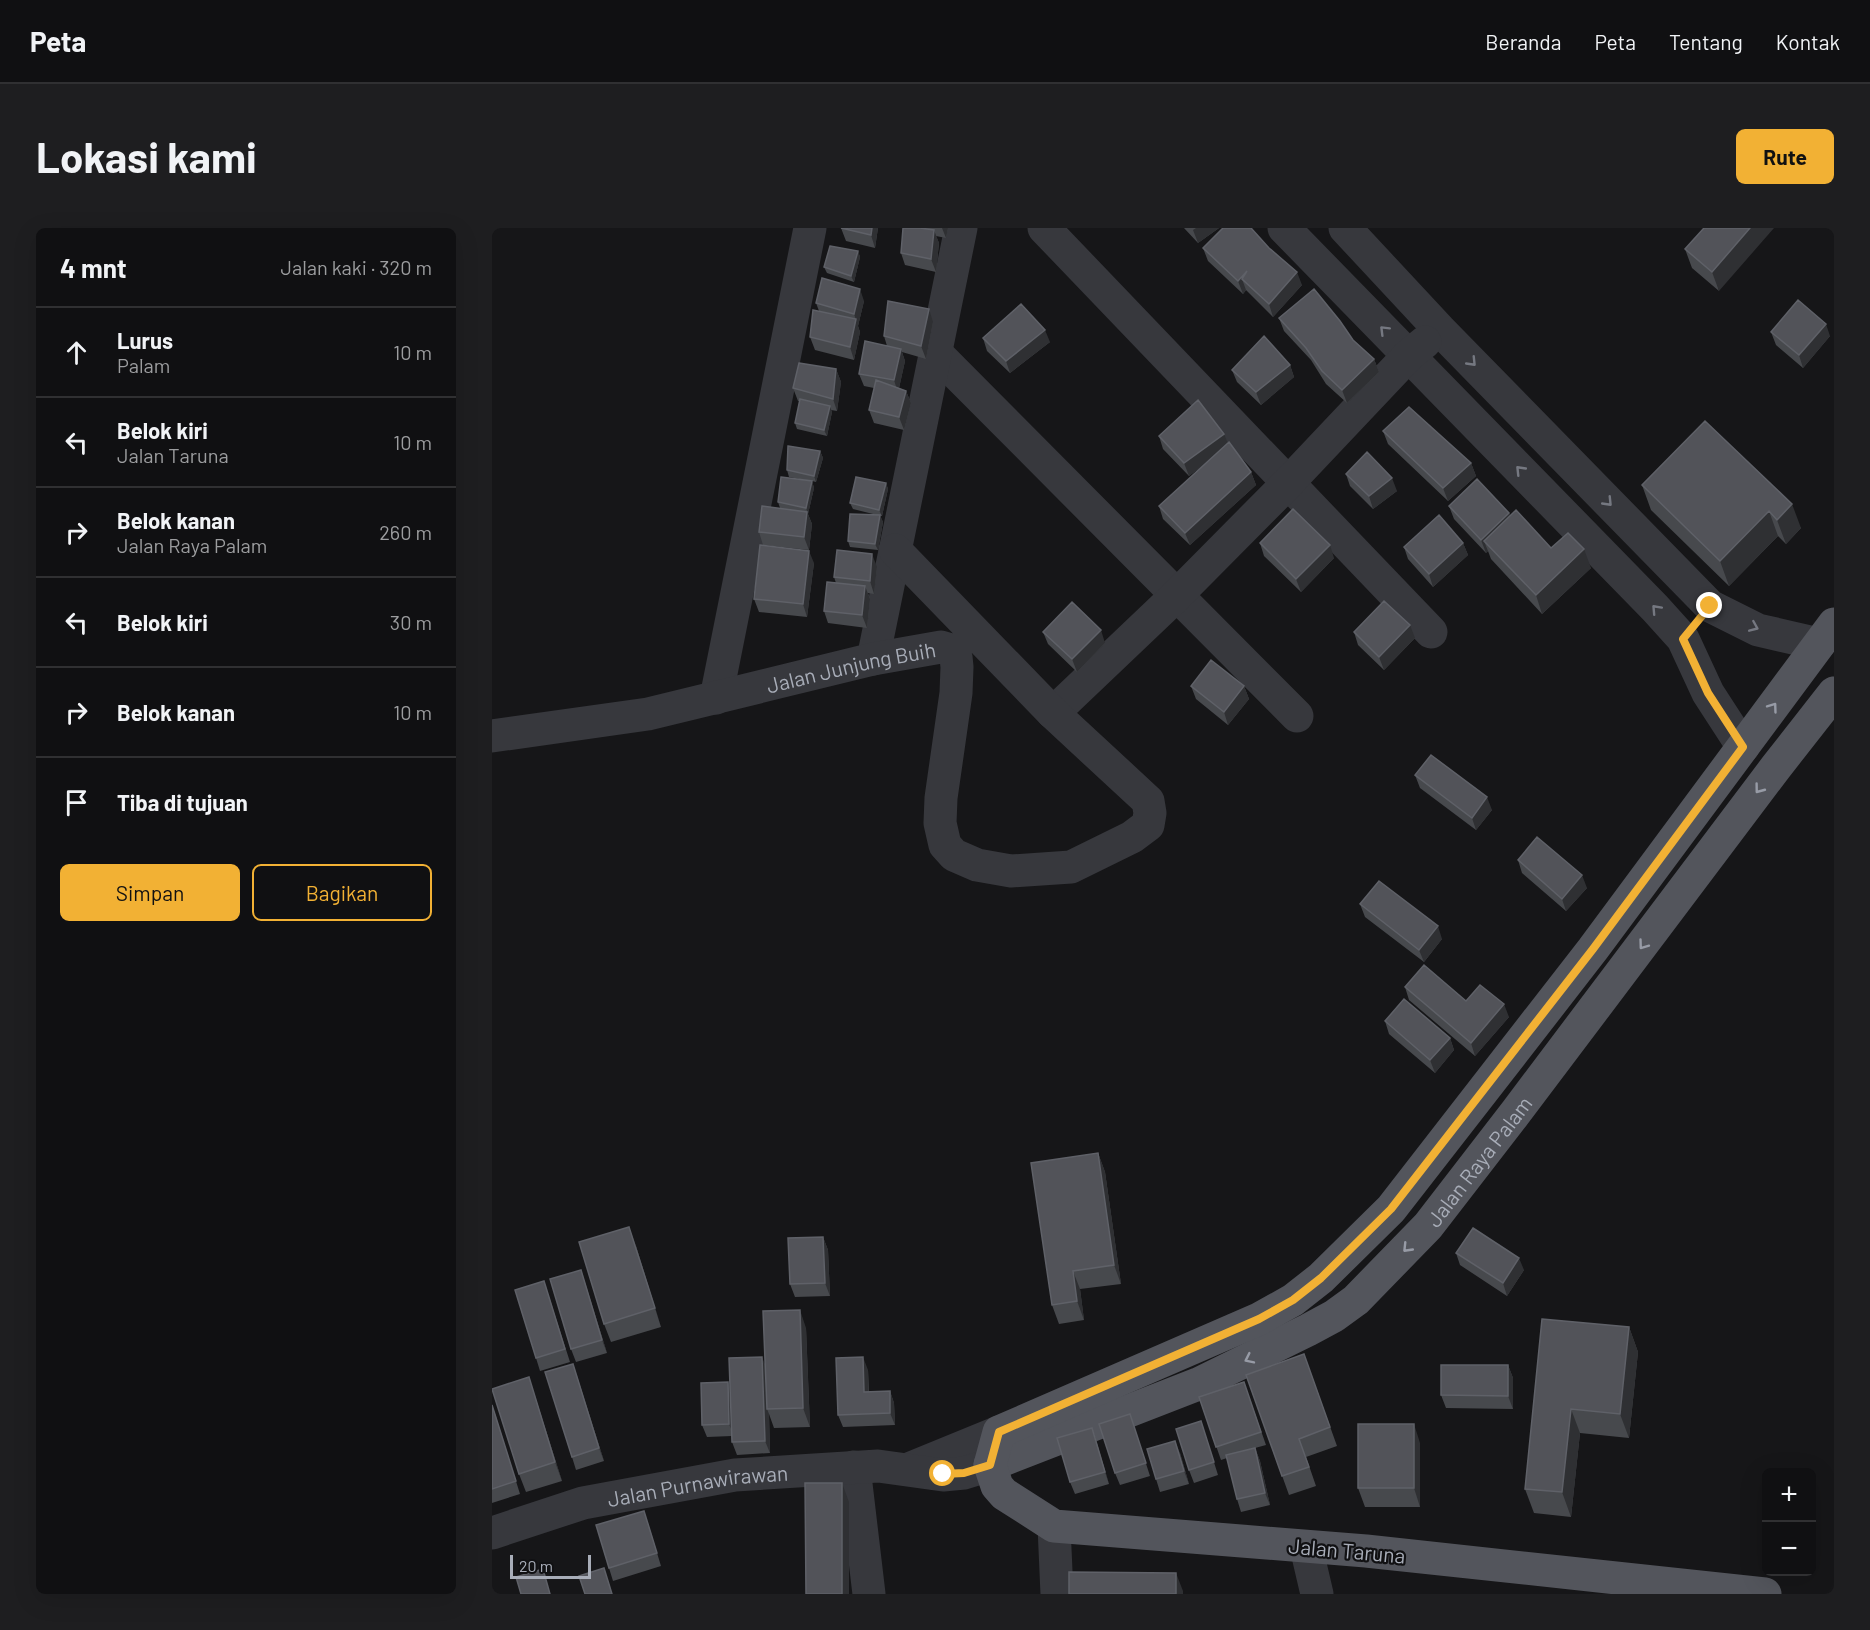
<!DOCTYPE html>
<html lang="id">
<meta charset="utf-8">
<style>
:root{--surface:#101012;--page:#1e1e20;--text:#f1f3f6;--muted:#9c9d9f;--line:#303032;--accent:#f2b134}
body{margin:0;font-family:Barlow,sans-serif;background:var(--page);color:var(--text)}
.controls{position:absolute;right:18px;bottom:18px;display:grid;overflow:hidden;border-radius:9px;box-shadow:0 6px 24px #0002}
.controls button{width:54px;height:54px;display:grid;place-items:center;padding:0;border:0;border-bottom:2px solid var(--line);background:var(--surface);color:var(--text);font:30px sans-serif}
.scale{position:absolute;left:18px;bottom:15px;width:81px;box-sizing:border-box;padding-left:6px;border:3px solid #a8adb8;border-top:0;font-size:16px;line-height:21px;white-space:nowrap;color:#a8adb8;-webkit-text-stroke:4px #111113;paint-order:stroke}
.stop{position:absolute;width:18px;height:18px;margin:-14px;border:4px solid #f2b134;border-radius:50%;background:#fff}
.stop.end{background:#f2b134;border-color:#fff;box-shadow:0 2px 6px #0008}
.list{margin:0;padding:0;list-style:none}
h2{display:flex;justify-content:space-between;align-items:center;height:78px;margin:0;padding:0 24px;font-size:26px}
h2 small{font-size:20px;font-weight:400;color:var(--muted)}
.list li{display:grid;grid-template-columns:39px 1fr auto;gap:18px;align-items:center;box-sizing:border-box;height:90px;padding:0 24px;border-top:2px solid var(--line)}
.list b{display:block;font-size:22px;white-space:nowrap}
.list p{margin:0;font-size:20px;white-space:nowrap;color:var(--muted)}
.list em{font-size:20px;font-style:normal;color:var(--muted)}
.actions{display:flex;gap:12px;padding:18px 24px}
.actions a{flex:1;padding:14px 0;border:2px solid var(--accent);border-radius:9px;text-align:center;font-size:21px;color:var(--accent)}
.actions .main{background:var(--accent);color:#111}
.icon{flex:none;width:33px;height:33px;fill:none;stroke:currentColor;stroke-width:2;stroke-linecap:round;stroke-linejoin:round}
.map{position:relative;flex:none;width:1342px;height:1366px;overflow:hidden;border-radius:9px}
header{display:flex;align-items:center;gap:36px;box-sizing:border-box;height:84px;padding:0 30px;background:var(--surface);border-bottom:2px solid var(--line)}
header strong{font-size:28px}
nav{display:flex;gap:33px;margin-inline-start:auto;font-size:21px}
.intro{display:flex;align-items:center;justify-content:space-between;box-sizing:border-box;height:144px;padding:0 36px}
h1{margin:0;font-size:42px}
.button{padding:15px 27px;border-radius:9px;background:var(--accent);color:#111;font-size:21px;font-weight:700}
main{display:flex;gap:36px;padding:0 36px}
aside{flex:1;background:var(--surface);border-radius:9px;box-shadow:0 6px 24px #0002}
.map>svg:first-child{display:block}
.lines{fill:none;stroke-linecap:round;stroke-linejoin:round}
.minor{stroke:#37383d;stroke-width:33}
.major{stroke:#53555c;stroke-width:33}
.wall{fill:#47494d}
.shaded-wall{fill:#2f3033}
.building{fill:#525359;stroke:#5f6168;stroke-width:1.5}
.oneway{stroke:#757881}
.oneway2{stroke:#979ba6}
.route{stroke:#f2b134;stroke-width:8}
.labels{text-anchor:middle;dominant-baseline:central;stroke-width:4.5;stroke-linejoin:round;paint-order:stroke}
.street-label{font-size:21px;fill:#a8adb8;stroke:#111113}
</style>
<header>
<strong>Peta</strong>
<nav><a>Beranda</a><a>Peta</a><a>Tentang</a><a>Kontak</a></nav>
</header>
<div class="intro"><h1>Lokasi kami</h1><a class="button">Rute</a></div>
<main>
<aside>
<h2>4 mnt<small>Jalan kaki · 320 m</small></h2>
<ul class="list">
<li><svg class="icon" aria-label="ahead" viewBox="0 0 24 24"><path d="M12 20V5M6 11l6-6 6 6"/></svg><div><b>Lurus</b><p>Palam</p></div><em>10 m</em></li>
<li><svg class="icon" aria-label="left" viewBox="0 0 24 24"><path d="M17 20v-9H6M10 6l-5 5 5 5"/></svg><div><b>Belok kiri</b><p>Jalan Taruna</p></div><em>10 m</em></li>
<li><svg class="icon" aria-label="right" viewBox="0 0 24 24"><path d="M7 20v-9h11M14 6l5 5-5 5"/></svg><div><b>Belok kanan</b><p>Jalan Raya Palam</p></div><em>260 m</em></li>
<li><svg class="icon" aria-label="left" viewBox="0 0 24 24"><path d="M17 20v-9H6M10 6l-5 5 5 5"/></svg><div><b>Belok kiri</b></div><em>30 m</em></li>
<li><svg class="icon" aria-label="right" viewBox="0 0 24 24"><path d="M7 20v-9h11M14 6l5 5-5 5"/></svg><div><b>Belok kanan</b></div><em>10 m</em></li>
<li><svg class="icon" aria-label="arrive" viewBox="0 0 24 24"><path d="M6 21V4h12l-3 4 3 4H6"/></svg><div><b>Tiba di tujuan</b></div></li>
</ul>
<div class="actions"><a class="main">Simpan</a><a>Bagikan</a></div>
</aside>
<div class="map">
<svg width="1342" height="1366" viewBox="0 0 1342 1366">
<rect width="100%" height="100%" fill="#161618"/>
<g class="lines">
<!-- minor -->
<g class="minor">
<path d="M552 0 939 404"/>
<path d="M792 0 1163 380 1191 411 1216 465 1251 519"/>
<path d="M853 0 948 102 1218 378 1266 402 1327 416"/>
<path d="M444 125 805 488"/>
<path d="M381 431 469 0"/>
<path d="M224 470 318 0"/>
<path d="M561 485 685 367 796 255 917 127 933 114"/>
<path id="s1" d="M0 508 156 486 381 431 449 419 459 422 464 429 465 439 464 465 449 570 448 595 453 617 462 627 485 637 519 643 579 639 640 609 656 597 658 585 656 573 561 485 403 322"/>
<path d="M362 1239 377 1366"/>
<path d="M419 1240 507 1204"/>
<path d="M562 1298 565 1366"/>
<path id="s2" d="M0 1305 91 1275 243 1247 386 1238 451 1247 472 1245 498 1237"/>
<path d="M814 1319 825 1366"/>
</g>
<!-- major -->
<g class="major">
<path id="s3" d="M498 1237 706 1156 816 1102 842 1088 864 1072 936 998 1024 884 1284 539 1342 465"/>
<path d="M1273 1366 874 1323 562 1298 512 1266 505 1258 498 1237 507 1204 767 1091 801 1072 829 1050 899 981 1101 721 1342 396"/>
</g>
</g>
<!-- wall -->
<path class="wall" d="M349 0H386L383 20 354 13Z
M411 0H456L454 10 444 8 447 15 444 44 413 37 409 25Z
M692 0H727L706 15Z
M1212 0 1227 63 1200 40 1193 21Z
M711 20 810 57 781 89 754 62 751 66 716 33Z
M366 23 368 29 362 54 335 45 332 39Z
M372 73 366 98 368 104 362 132 323 122 318 109 327 83 324 75Z
M787 90 861 112 882 131 887 144 855 175 834 156 819 132 792 103Z
M441 94 434 131 410 124 413 133 407 160 414 163 419 175 412 202 382 195 377 182 382 160 372 158 367 146 395 118 392 108Z
M1279 104 1338 108 1311 140 1284 117Z
M491 110 558 114 518 145 495 123Z
M798 137 802 149 769 177 745 154 740 142Z
M344 141 349 154 345 183 339 182 340 184 335 208 305 201 303 195 308 173H306L301 160Z
M1213 193 1309 300 1294 316 1286 308 1237 358 1159 282 1150 257Z
M891 203 979 235 984 248 956 273 896 216Z
M667 208 736 215 759 244 764 257 698 317 671 291 667 278 714 235 697 248 671 221Z
M328 223 331 230 324 254 320 253 322 260 316 286 320 296 317 322 271 317 267 304 288 280 286 274 318 253 297 249 295 242Z
M854 246 905 263 881 281 858 258Z
M394 255 396 261 390 288H388L391 294 386 322 358 319 356 313 385 287 361 281 358 275Z
M957 278 1017 285 1018 288 1059 320 1099 340 1050 386 999 331 996 323 994 325 962 291Z
M768 315 842 330 809 364 772 328Z
M971 315 976 327 941 359 916 331 912 319Z
M322 335 315 389 267 384 262 371Z
M385 339 382 366 376 365 378 371 375 400 336 395 332 383 344 355 342 349Z
M551 404 613 415 585 444 556 416Z
M862 404 923 410 892 442 866 417Z
M699 458H752L757 471 736 497 704 471Z
M923 547 1000 582 984 602 928 560Z
M1026 632 1095 660 1074 683 1030 645Z
M868 676 950 711 932 734 873 689Z
M913 759 974 773 1017 789 983 828 917 772Z
M893 793 958 810 962 822 943 845 897 806Z
M606 925 613 944 629 1056 588 1061 592 1092 567 1096 560 1077Z
M331 1009 336 1022 338 1068 303 1069 298 1056Z
M144 1018 169 1099 119 1114 112 1096Z
M964 1025 1032 1042 1015 1068 968 1037Z
M89 1042 115 1125 84 1134 79 1121Z
M52 1053 78 1134 48 1143 44 1130Z
M1050 1091 1137 1099 1146 1124 1137 1210 1088 1205 1079 1289 1042 1285 1033 1261Z
M314 1100 318 1199 282 1200 277 1186 278 1225 245 1227 240 1214V1208L215 1209 210 1197 236 1154 238 1161 273 1136Z
M812 1126 845 1218 814 1229 824 1258 797 1267 754 1147Z
M1016 1137 1021 1150V1181L954 1180 949 1167Z
M376 1142 377 1164 398 1163 402 1175 403 1197 351 1199 346 1187Z
M85 1148 112 1233 84 1242 80 1229Z
M752 1154 774 1217 763 1220 768 1233 778 1277 749 1284 745 1271 735 1230 729 1232 707 1169Z
M43 1168 70 1253 34 1264 27 1246Z
M0 1176 28 1266 0 1275Z
M638 1186 658 1248 628 1257 623 1245Z
M709 1193 726 1247 702 1255 697 1242Z
M604 1212 617 1256 583 1266 578 1254Z
M928 1215V1279H873L866 1260Z
M688 1225 697 1256 668 1264 664 1251Z
M156 1295 169 1338 121 1353 117 1340Z"/>
<!-- shaded-wall -->
<path class="shaded-wall" d="M380 0H386L383 20 379 7Z
M450 0H456L454 10Z
M704 0H727L706 15 701 2Z
M1258 0H1282L1227 63 1220 44Z
M442 2 447 15 444 44 439 31Z
M366 23 368 29 362 54 359 48Z
M755 43 750 51 754 62 751 66 746 53Z
M805 44 810 57 781 89 777 76Z
M368 61 372 73 366 98 368 104 362 132 358 119 364 92 362 86Z
M437 81 441 94 434 131 429 118Z
M1334 96 1338 108 1311 140 1307 127Z
M553 102 558 114 518 145 514 133Z
M409 121 413 133 406 165 402 152Z
M882 131 887 144 855 175 850 162Z
M798 137 802 149 769 177 764 164Z
M344 141 349 154 345 183 341 171Z
M414 163 419 175 412 202 407 189Z
M338 178 340 184 335 208 332 202Z
M732 206 737 218 697 248 692 235Z
M328 223 331 230 324 254 322 248Z
M979 235 984 248 956 273 951 260Z
M759 244 764 257 698 317 693 305Z
M900 250 905 263 881 281 877 268Z
M320 253 322 260 316 286 314 280Z
M394 255 396 261 390 288 387 282Z
M1300 276 1309 300 1294 316 1285 292Z
M1277 283 1286 308 1237 358 1228 333Z
M315 284 320 296 317 322 312 309Z
M1017 285 1022 298 992 313 996 323 994 325 989 312Z
M388 287 391 294 386 322 383 316Z
M971 315 976 327 941 359 937 346Z
M838 317 842 330 809 364 804 351Z
M1092 321 1099 340 1050 386 1044 367Z
M317 323 322 335 315 389 311 376Z
M380 326 385 339 382 366 378 353Z
M373 358 378 371 375 400 370 387Z
M918 397 923 410 892 442 887 429Z
M609 402 613 415 585 444 580 431Z
M752 458 757 471 736 497 732 484Z
M995 569 1000 582 984 602 980 590Z
M1090 647 1095 660 1074 683 1070 671Z
M946 698 950 711 932 734 927 722Z
M1012 776 1017 789 983 828 979 815Z
M958 810 962 822 943 845 938 832Z
M606 925 613 944 629 1056 622 1037Z
M137 999 144 1018 169 1099 163 1080Z
M331 1009 336 1022 338 1068 333 1055Z
M1027 1030 1032 1042 1015 1068 1011 1055Z
M89 1042 93 1054 115 1125 110 1112Z
M581 1043 588 1061 592 1092 585 1073Z
M308 1082 314 1100 318 1199 311 1180Z
M1137 1099 1146 1124 1137 1210 1128 1186Z
M270 1129 275 1141V1181L277 1186 278 1225 273 1213Z
M371 1129 376 1142 377 1177 372 1164Z
M81 1136 85 1148 112 1233 107 1220Z
M1016 1137 1021 1150V1181L1016 1168Z
M37 1149 43 1168 70 1253 63 1234Z
M236 1154 241 1167 242 1208 237 1196Z
M398 1163 402 1175 403 1197 398 1185Z
M1079 1181 1088 1205 1079 1289 1070 1264Z
M922 1196 928 1215V1279L922 1260Z
M600 1200 604 1212 617 1256 613 1244Z
M683 1213 688 1225 697 1256 692 1243Z
M763 1220 768 1233 778 1277 773 1265Z
M350 1255 357 1274V1366H350Z
M684 1345 691 1363V1366H684Z"/>
<!-- building -->
<path class="building" d="M349 0H380L379 7Z
M411 0H428L442 2 439 31 409 25Z
M731 0H759L777 20 805 44 777 76 750 51 755 43 746 53 711 20Z
M1212 0H1258L1220 44 1193 21Z
M338 18 366 23 359 48 332 39Z
M330 50 368 61 362 86 324 75Z
M822 61 848 93 861 112 882 131 850 162 830 143 814 120 787 90Z
M1306 72 1334 96 1307 127 1279 104Z
M396 73 437 81 429 118 392 108Z
M529 76 553 102 514 133 491 110Z
M321 82 364 91 358 119 318 109Z
M772 108 798 137 764 164 740 142Z
M373 113 409 121 402 152 367 146Z
M307 135 344 141 341 171 301 160Z
M384 152 414 163 407 189 377 182Z
M308 171 338 178 332 202 303 195Z
M706 172 732 206 692 235 667 208Z
M917 179 979 235 951 260 891 203Z
M1213 193 1300 276 1285 292 1277 283 1228 333 1150 257Z
M737 214 759 244 693 305 667 278Z
M296 218 328 223 322 248 295 242Z
M875 224 900 250 877 268 854 246Z
M289 249 320 253 314 280 286 274Z
M364 249 394 255 387 282 358 275Z
M985 251 1017 285 989 312 957 278Z
M270 278 315 284 312 309 267 304Z
M801 281 838 317 804 351 768 315Z
M1024 282 1059 320 1076 305 1092 321 1044 367 992 313Z
M358 286 388 287 383 316 356 313Z
M947 287 971 315 937 346 912 319Z
M268 317 317 323 311 376 262 371Z
M345 322 380 326 378 353 342 349Z
M335 354 373 358 370 387 332 383Z
M892 373 918 397 887 429 862 404Z
M580 374 609 402 580 431 551 404Z
M719 432 752 458 732 484 699 458Z
M939 527 995 569 980 590 923 547Z
M1045 609 1090 647 1070 671 1026 632Z
M887 653 946 698 927 722 868 676Z
M932 737 974 773 988 757 1012 776 979 815 913 759Z
M912 771 958 810 938 832 893 793Z
M606 925 622 1037 581 1043 585 1073 560 1077 539 935Z
M137 999 163 1080 112 1096 87 1014Z
M981 1000 1027 1030 1011 1055 964 1025Z
M331 1009 333 1055 298 1056 296 1010Z
M89 1042 110 1112 79 1121 58 1051Z
M52 1053 73 1121 44 1130 23 1062Z
M308 1082 311 1180 275 1181 271 1083Z
M1050 1091 1137 1099 1128 1186 1079 1181 1070 1264 1033 1261Z
M812 1126 838 1199 807 1211 817 1239 790 1248 754 1147Z
M270 1129 273 1213 240 1214 237 1130Z
M371 1129 372 1164 398 1163V1185L346 1187 344 1130Z
M81 1136 107 1220 80 1229 53 1144Z
M949 1137H1016V1168L949 1167Z
M37 1149 63 1234 27 1246 0 1161Z
M236 1154 237 1196 210 1197 209 1155Z
M752 1154 769 1204 724 1219 707 1169Z
M0 1177 24 1253 0 1261Z
M638 1186 654 1235 623 1245 607 1196Z
M709 1193 722 1234 697 1242 684 1201Z
M866 1196H922V1260H866Z
M600 1200 613 1244 578 1254 565 1210Z
M683 1213 692 1243 664 1251 655 1221Z
M763 1220 773 1265 745 1271 734 1227Z
M313 1255H350V1366H314Z
M152 1283 165 1325 117 1340 104 1297Z
M112 1340 120 1366H93L87 1348Z
M51 1341 58 1366H29L24 1349Z
M577 1344 684 1345V1366H577Z"/>
<!-- one-way arrows -->
<defs><path id="oneway-chevron" d="M-2-3.5L2.5 0L-2 3.5" fill="none" stroke-width="1.6" stroke-linecap="round" stroke-linejoin="round" transform="scale(1.5)"/></defs>
<g class="oneway">
<use href="#oneway-chevron" transform="translate(892 102) rotate(-135)"/>
<use href="#oneway-chevron" transform="translate(980 134) rotate(46)"/>
<use href="#oneway-chevron" transform="translate(1028 242) rotate(-134)"/>
<use href="#oneway-chevron" transform="translate(1116 274) rotate(46)"/>
<use href="#oneway-chevron" transform="translate(1164 381) rotate(-133)"/>
<use href="#oneway-chevron" transform="translate(1262 399) rotate(23)"/>
</g>
<g class="oneway2">
<use href="#oneway-chevron" transform="translate(1281 479) rotate(-54)"/>
<use href="#oneway-chevron" transform="translate(1267 561) rotate(127)"/>
<use href="#oneway-chevron" transform="translate(1151 717) rotate(126)"/>
<use href="#oneway-chevron" transform="translate(915 1020) rotate(134)"/>
<use href="#oneway-chevron" transform="translate(757 1131) rotate(154)"/>
</g>
<g class="lines">
<!-- route -->
<path class="route" d="M451 1246 472 1245 498 1237 507 1204 767 1091 801 1072 829 1050 899 981 1101 721 1251 519 1216 465 1191 411 1218 378"/>
</g>
<g class="labels">
<!-- street labels -->
<g class="street-label">
<text stroke="none"><textPath href="#s1" startOffset="366">Jalan Junjung Buih</textPath></text>
<text stroke="none"><textPath href="#s3" startOffset="588">Jalan Raya Palam</textPath></text>
<text stroke="none"><textPath href="#s2" startOffset="212">Jalan Purnawirawan</textPath></text>
<text transform="translate(855 1322) rotate(5)">Jalan Taruna</text>
</g>
</g>
</svg>
<div class="controls">
<button>+</button>
<button>−</button>
</div>
<div class="scale">20 m</div>
<div class="stop" style="left:451px;top:1246px"></div>
<div class="stop end" style="left:1218px;top:378px"></div>
</div>
</main>
